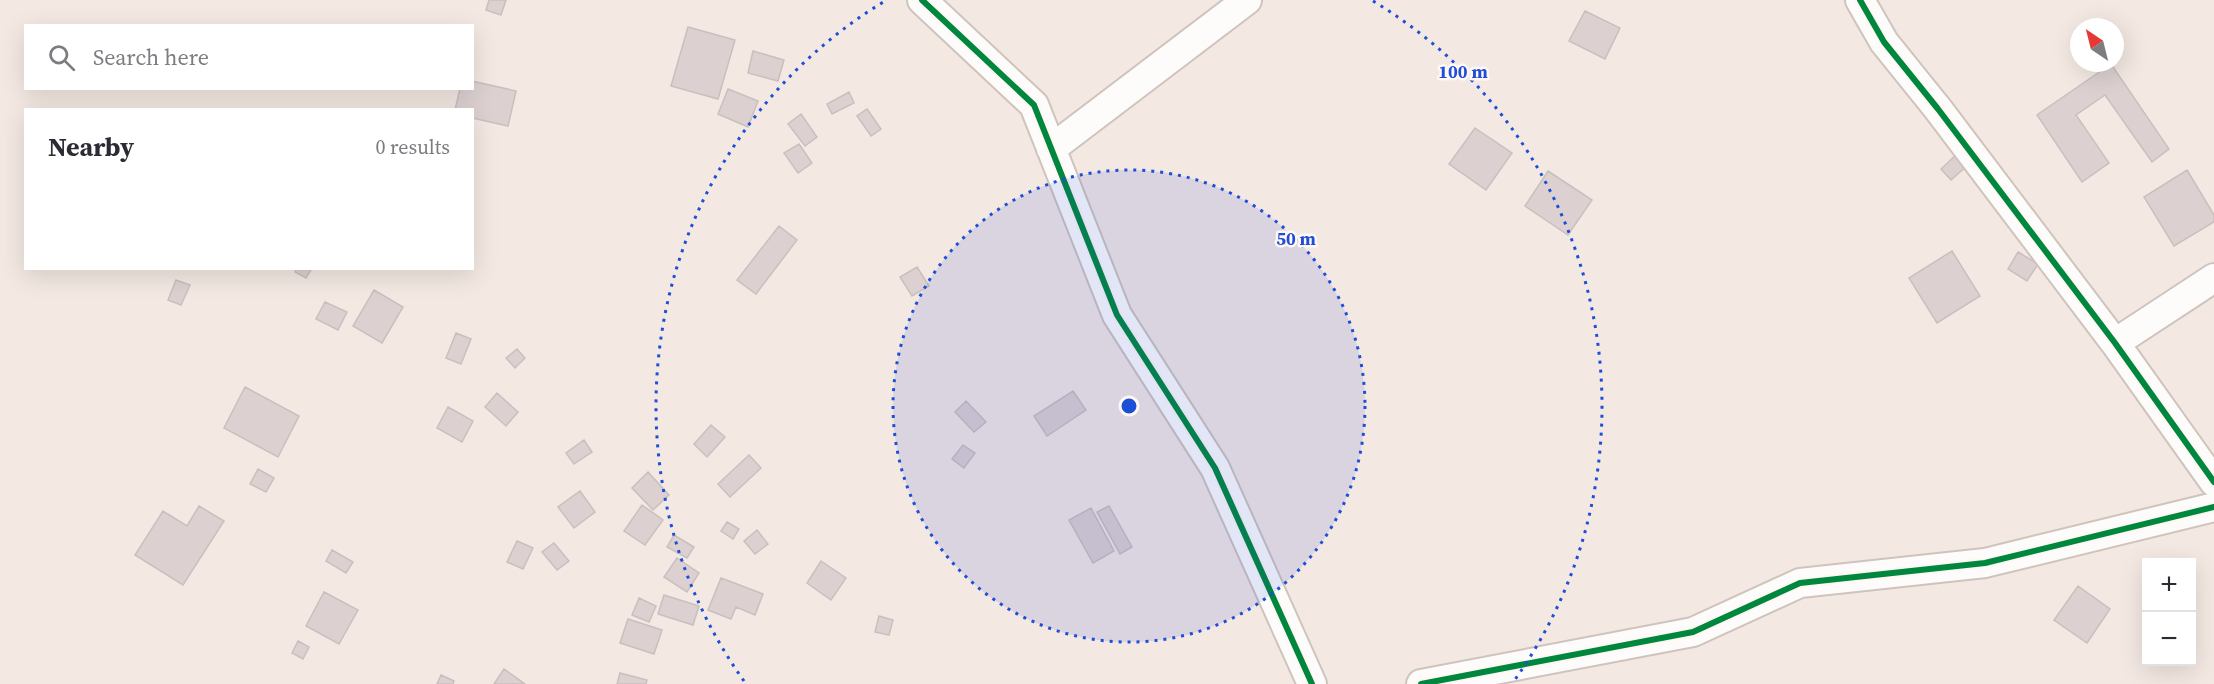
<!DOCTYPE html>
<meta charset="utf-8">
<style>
:root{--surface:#fff;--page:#f2f2f3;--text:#2b2b33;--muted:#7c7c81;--line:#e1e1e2}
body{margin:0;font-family:"Source Serif 4",serif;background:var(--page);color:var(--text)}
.controls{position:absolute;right:18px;bottom:18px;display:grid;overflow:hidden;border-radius:0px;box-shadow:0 6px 24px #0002}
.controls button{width:54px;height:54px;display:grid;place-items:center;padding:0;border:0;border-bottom:2px solid var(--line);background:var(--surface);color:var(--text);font:30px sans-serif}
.compass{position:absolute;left:2070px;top:18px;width:54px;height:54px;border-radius:50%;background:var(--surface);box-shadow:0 6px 24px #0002;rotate:325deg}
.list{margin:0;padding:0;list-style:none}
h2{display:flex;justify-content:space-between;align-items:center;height:78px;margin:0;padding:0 24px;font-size:26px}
h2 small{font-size:20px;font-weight:400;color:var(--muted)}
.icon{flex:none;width:33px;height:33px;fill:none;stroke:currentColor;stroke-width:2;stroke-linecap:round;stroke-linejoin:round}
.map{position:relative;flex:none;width:2214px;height:684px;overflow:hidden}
.search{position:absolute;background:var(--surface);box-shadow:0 6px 24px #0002;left:24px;top:24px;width:450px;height:66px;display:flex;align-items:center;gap:15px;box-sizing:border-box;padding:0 21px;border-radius:0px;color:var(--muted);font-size:22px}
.panel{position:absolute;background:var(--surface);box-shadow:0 6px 24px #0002;left:24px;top:108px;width:450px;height:162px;border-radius:0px}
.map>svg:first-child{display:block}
.building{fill:#dcd0d0;stroke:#cabfbf;stroke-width:1.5}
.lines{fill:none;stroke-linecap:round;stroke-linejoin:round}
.minor-casing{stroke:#cec4bd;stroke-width:32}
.minor{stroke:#fdfcfb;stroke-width:28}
.cycleway-casing{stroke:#fef7f3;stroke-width:10}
.cycleway{stroke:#00873e;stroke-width:6}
.ring{fill:none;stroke:#1d4ed8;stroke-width:3;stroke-dasharray:3 6}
.centre{fill:#1d4ed8;stroke:#fef7f3;stroke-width:3}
.ring-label{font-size:18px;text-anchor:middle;font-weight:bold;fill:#1d4ed8;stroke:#fef7f3;stroke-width:5;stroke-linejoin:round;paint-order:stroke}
</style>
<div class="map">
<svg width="2214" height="684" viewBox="0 0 2214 684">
<rect width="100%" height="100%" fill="#f3e8e2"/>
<!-- building -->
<path class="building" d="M489 0H506L501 15 486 10Z
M1585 11 1620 28 1605 59 1569 41Z
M688 27 735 40 718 99 671 86Z
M753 51 784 60 778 81 748 73Z
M2111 64 2169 149 2152 162 2105 95 2076 115 2109 163 2082 182 2037 115Z
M472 81 516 91 508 126 472 118V110H455L460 88H472Z
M728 89 758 101 748 127 718 114Z
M849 92 854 103 832 114 827 104Z
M867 109 881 129 871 136 857 116Z
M801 114 817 137 805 146 788 124Z
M1475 128 1512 153 1486 190 1449 164Z
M799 144 812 163 798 173 784 153Z
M1958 153 1969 164 1951 180 1941 169Z
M2187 170 2214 215V222L2174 246 2144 197Z
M1548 171 1592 200 1568 235 1525 206Z
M779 226 797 240 756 294 737 280Z
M1952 251 1980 296 1937 323 1909 278Z
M2018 252 2038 264 2027 281 2008 269Z
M917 267 929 286 912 296 900 277Z
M297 268H312L306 278 295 272Z
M176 280 190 285 181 305 168 300Z
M374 290 403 307 382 343 353 326Z
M325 302 347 312 338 330 316 319Z
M456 333 471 339 461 364 446 358Z
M517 349 525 358 515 368 506 358Z
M245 387 299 416 278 457 224 428Z
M1073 391 1086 410 1047 436 1034 416Z
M497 393 518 412 506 426 485 407Z
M966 401 986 422 974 432 955 412Z
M448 407 473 421 462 442 437 428Z
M711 425 725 437 707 457 694 444Z
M584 440 592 452 574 464 566 453Z
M963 445 975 453 964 468 952 459Z
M749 455 761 468 730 497 718 484Z
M258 469 274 478 266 492 250 484Z
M648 472 669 495 653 510 632 488Z
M580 491 595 512 574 528 558 507Z
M642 505 663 520 645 545 624 531Z
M199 506 224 521 183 585 135 555 163 511 187 526Z
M1109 506 1132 547 1120 554 1097 512Z
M1091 508 1114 551 1093 563 1069 520Z
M727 522 739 529 733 539 721 531Z
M757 530 768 544 755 554 744 541Z
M674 535 694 547 687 558 667 547Z
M517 541 533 548 523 569 507 562Z
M554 543 569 561 557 570 542 552Z
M332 550 353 562 346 573 326 561Z
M677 558 699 573 687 592 664 577Z
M821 561 846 578 831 600 807 583Z
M721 578 763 594 755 615 736 607 731 619 708 610Z
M2078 586 2110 609 2087 643 2054 620Z
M324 592 358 610 339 644 306 626Z
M664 595 699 606 693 625 658 614Z
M639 598 656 606 649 622 632 615Z
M879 616 893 620 889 635 875 632Z
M628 619 662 630 654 654 620 643Z
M298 641 309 647 303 659 292 653Z
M504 669 525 684H494Z
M620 673 647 680 646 684H617Z
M441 675 454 681 453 684H437Z"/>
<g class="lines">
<defs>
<path id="minor" d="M922 0 1034 105 1117 315 1215 468 1312 684
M1860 0 1884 42 1938 109 2115 343 2214 482
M1051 149 1247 0
M2115 343 2214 278
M1421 684 1693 632 1800 583 1985 563 2214 507"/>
</defs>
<!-- minor casing -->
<use href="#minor" class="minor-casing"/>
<!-- minor -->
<use href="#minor" class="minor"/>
<defs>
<path id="cycleway" d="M922 0 1034 105 1117 315 1215 468 1312 684
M1860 0 1884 42 1938 109 2115 343 2214 482
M1421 684 1693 632 1800 583 1985 563 2214 507"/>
</defs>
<!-- cycleway casing -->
<use href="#cycleway" class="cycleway-casing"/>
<!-- cycleway -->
<use href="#cycleway" class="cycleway"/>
</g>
<!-- distance rings -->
<circle cx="1129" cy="406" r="236" fill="#1d4ed8" fill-opacity=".12"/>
<g class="ring">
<circle cx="1129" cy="406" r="236"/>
<path d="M744 681A473 473 0 0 1 885 1M1373 1A473 473 0 0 1 1514 681"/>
</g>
<circle cx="1129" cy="406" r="9" class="centre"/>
<g class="ring-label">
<text x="1463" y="78">100 m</text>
<text x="1296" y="245">50 m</text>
</g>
</svg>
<div class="controls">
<button>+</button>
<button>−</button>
</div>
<svg class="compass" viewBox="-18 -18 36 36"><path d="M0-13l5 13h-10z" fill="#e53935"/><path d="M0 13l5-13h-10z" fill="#7c7c81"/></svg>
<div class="search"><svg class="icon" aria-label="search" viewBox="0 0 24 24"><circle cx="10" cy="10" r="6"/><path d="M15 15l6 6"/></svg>Search here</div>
<section class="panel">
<h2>Nearby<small>0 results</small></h2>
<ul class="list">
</ul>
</section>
</div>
